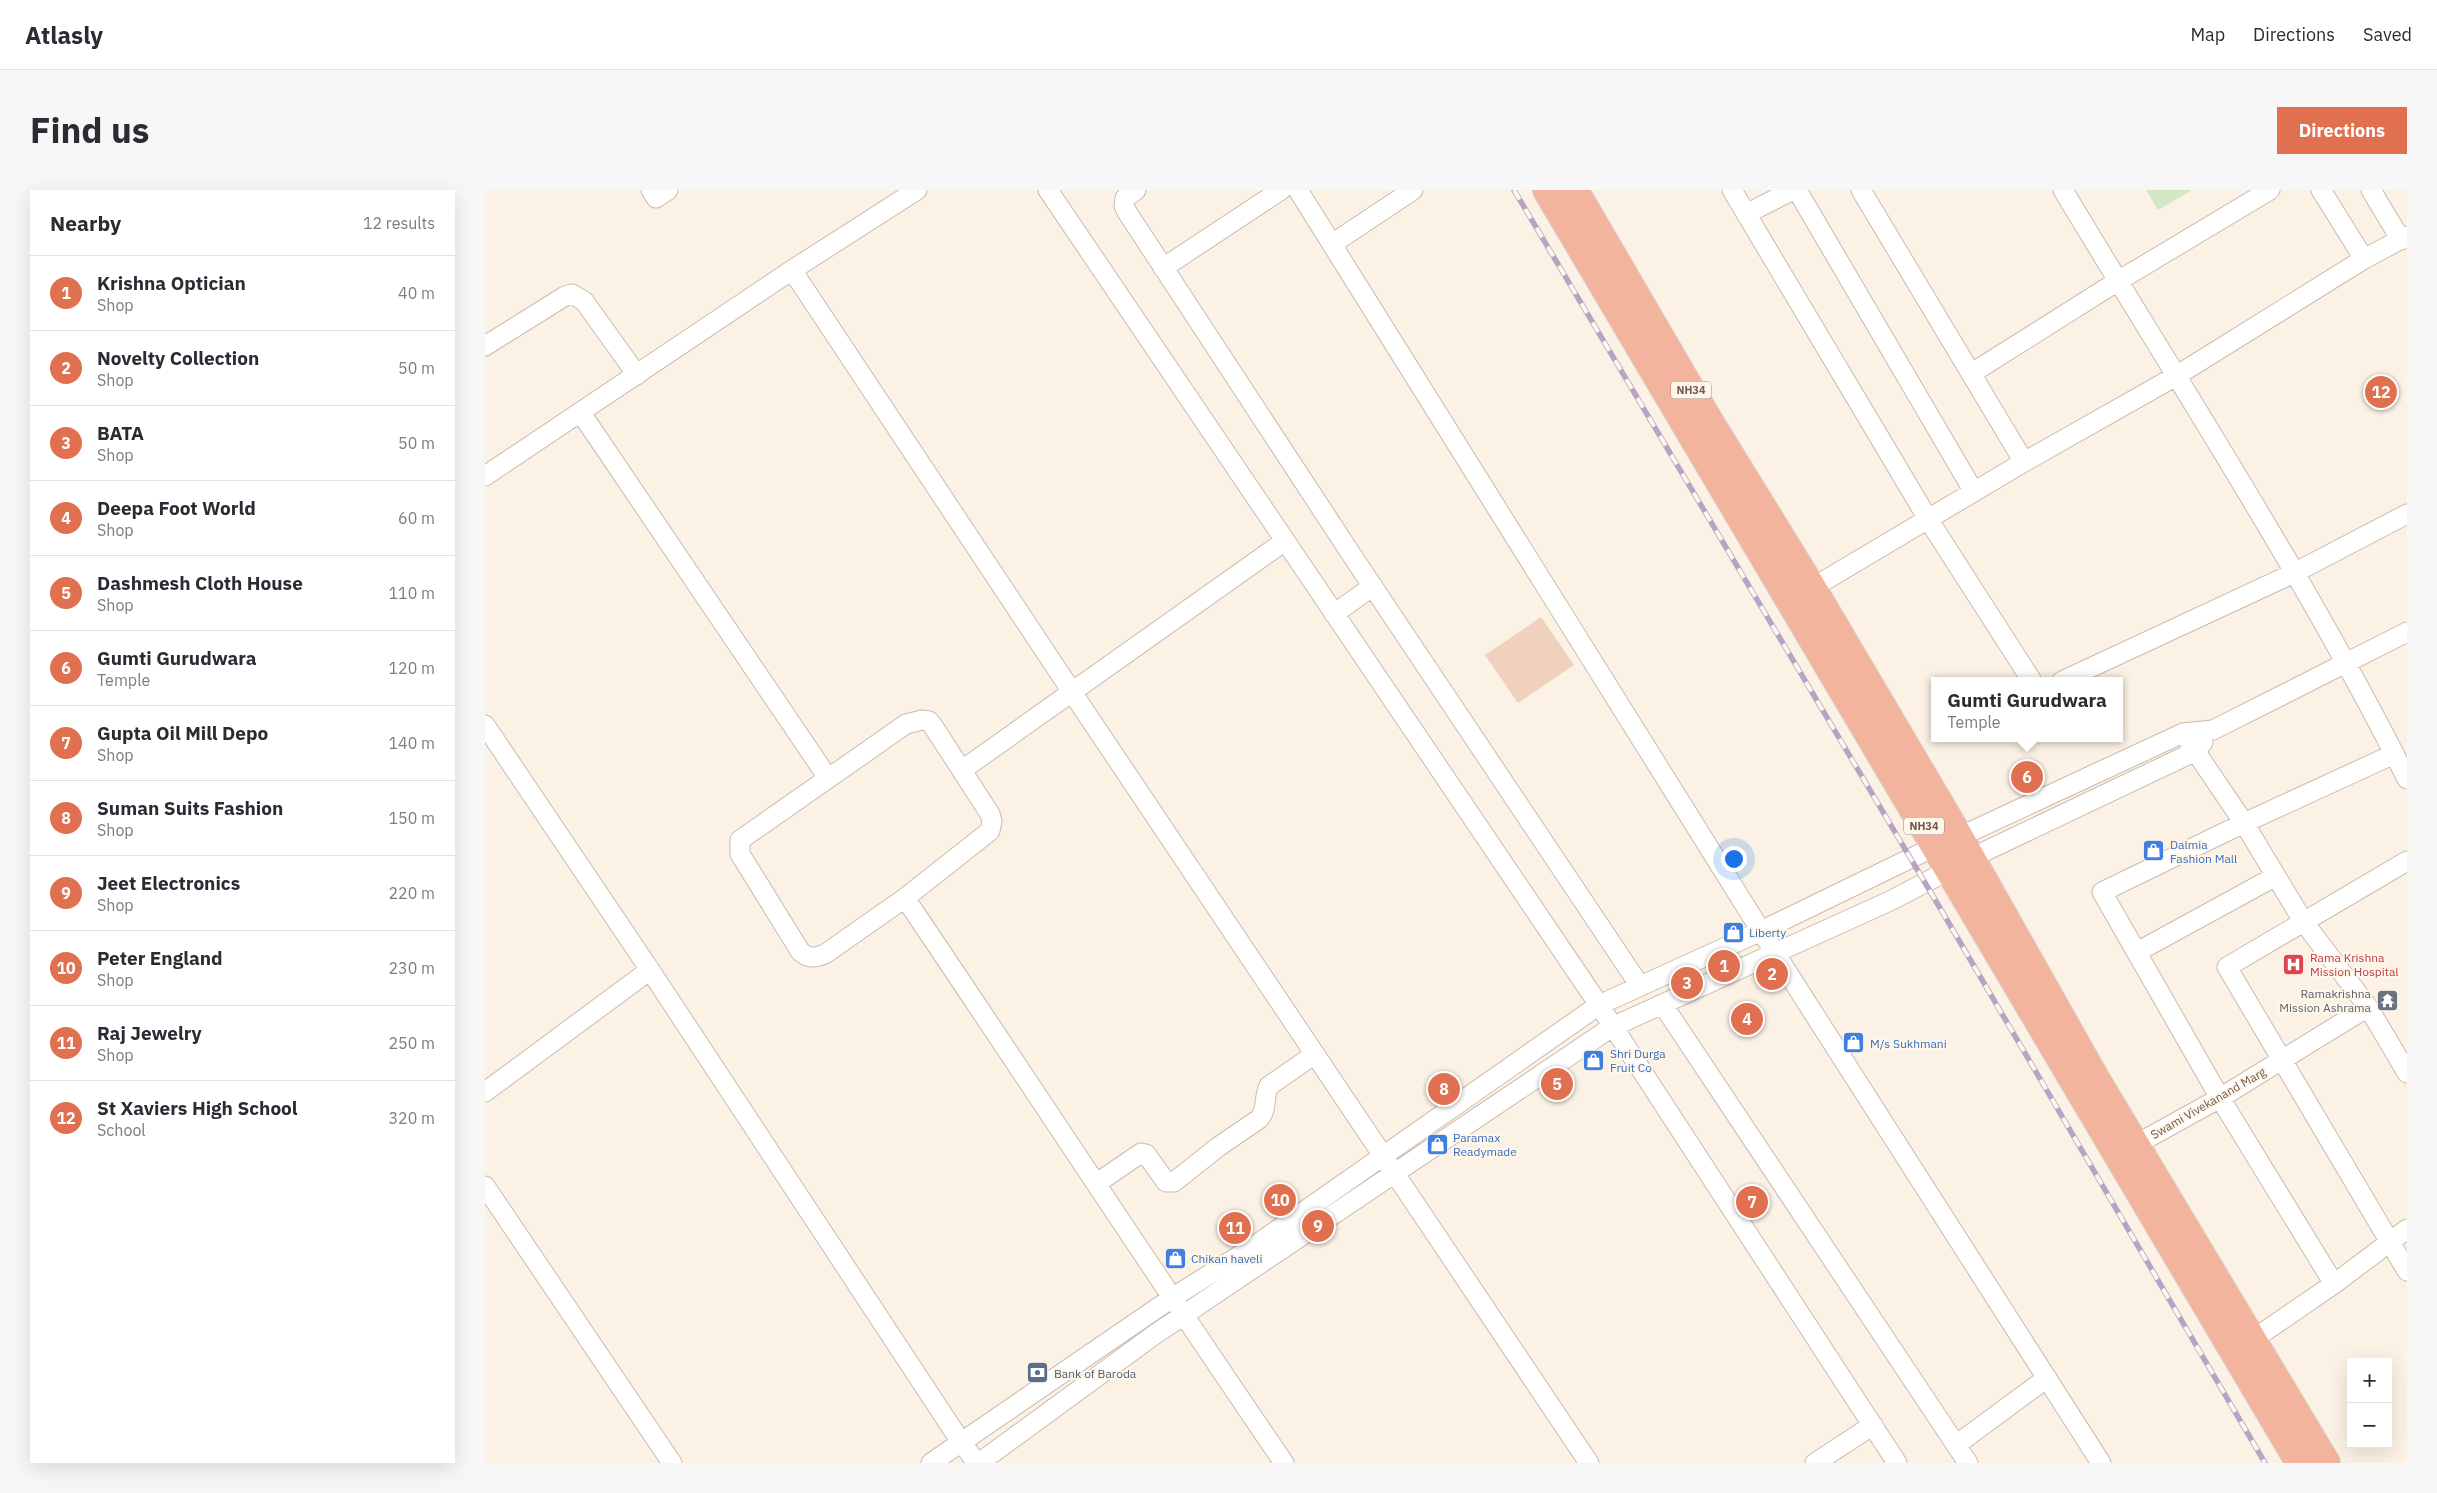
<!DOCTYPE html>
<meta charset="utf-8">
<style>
:root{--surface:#fff;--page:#f7f7f7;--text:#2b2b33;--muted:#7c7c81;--line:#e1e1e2;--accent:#e0704f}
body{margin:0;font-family:"IBM Plex Sans",sans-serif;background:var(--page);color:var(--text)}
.controls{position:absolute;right:15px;bottom:15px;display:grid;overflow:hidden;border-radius:0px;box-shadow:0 5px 20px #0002}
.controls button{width:45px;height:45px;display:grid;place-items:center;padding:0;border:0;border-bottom:1px solid var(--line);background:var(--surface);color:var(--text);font:25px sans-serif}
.you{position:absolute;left:1248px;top:668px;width:18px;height:18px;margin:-12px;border:4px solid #fff;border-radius:50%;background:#1a73e8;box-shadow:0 0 0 8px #1a73e833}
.badge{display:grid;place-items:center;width:32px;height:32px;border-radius:50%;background:var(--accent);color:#fff;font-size:16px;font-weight:700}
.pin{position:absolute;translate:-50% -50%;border:2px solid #fff;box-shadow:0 1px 5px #0006}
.popup{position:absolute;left:1446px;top:487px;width:192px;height:65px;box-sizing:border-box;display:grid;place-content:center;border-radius:0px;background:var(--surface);filter:drop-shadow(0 1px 4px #0005);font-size:16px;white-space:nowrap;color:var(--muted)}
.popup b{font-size:19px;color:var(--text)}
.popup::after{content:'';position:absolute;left:50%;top:100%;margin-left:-10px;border:10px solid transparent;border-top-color:var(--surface)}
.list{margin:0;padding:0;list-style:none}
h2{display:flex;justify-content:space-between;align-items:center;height:65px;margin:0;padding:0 20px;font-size:21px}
h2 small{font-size:16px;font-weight:400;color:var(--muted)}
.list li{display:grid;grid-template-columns:32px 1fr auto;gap:15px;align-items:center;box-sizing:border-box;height:75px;padding:0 20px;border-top:1px solid var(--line)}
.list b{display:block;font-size:19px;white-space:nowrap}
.list p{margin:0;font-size:16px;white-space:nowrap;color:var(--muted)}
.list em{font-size:16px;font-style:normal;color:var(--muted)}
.map{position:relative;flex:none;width:1922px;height:1273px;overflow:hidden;border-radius:0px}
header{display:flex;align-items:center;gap:30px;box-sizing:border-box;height:70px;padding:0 25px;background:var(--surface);border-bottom:1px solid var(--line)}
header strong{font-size:24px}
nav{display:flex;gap:28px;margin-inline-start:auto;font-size:18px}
.intro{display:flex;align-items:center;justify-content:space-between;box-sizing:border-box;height:120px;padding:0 30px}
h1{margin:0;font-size:35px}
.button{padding:12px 22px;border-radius:0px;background:var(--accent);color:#fff;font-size:18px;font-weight:700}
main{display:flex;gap:30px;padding:0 30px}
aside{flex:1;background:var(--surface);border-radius:0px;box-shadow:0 5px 20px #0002}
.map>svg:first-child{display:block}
.green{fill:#d2e8c4}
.building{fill:#efd1bd}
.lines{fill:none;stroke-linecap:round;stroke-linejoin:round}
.minor-casing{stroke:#ccbaab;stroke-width:21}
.highway-casing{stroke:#d8d1cd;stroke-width:30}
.minor{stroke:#fff;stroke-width:19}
.highway{stroke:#f3b49e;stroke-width:28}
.rail-casing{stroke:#b5a4c4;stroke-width:5.5}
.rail{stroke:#fef7eb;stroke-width:4;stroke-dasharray:11;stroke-linecap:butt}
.labels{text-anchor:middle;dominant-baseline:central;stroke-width:4;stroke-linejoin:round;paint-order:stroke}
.shield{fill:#fef7eb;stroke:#9d887b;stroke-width:1}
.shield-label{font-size:11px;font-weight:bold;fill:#73594b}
.shop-label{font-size:12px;fill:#366cbe;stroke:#fef7eb;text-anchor:start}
.health-label{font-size:12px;fill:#be3a42;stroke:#fef7eb;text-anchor:start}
.worship-label{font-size:12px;fill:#5b616d;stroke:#fef7eb;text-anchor:end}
.street-label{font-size:12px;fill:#73594b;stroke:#fef7eb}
.service-label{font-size:12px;fill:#4e5e75;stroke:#fef7eb;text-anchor:start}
</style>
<header>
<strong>Atlasly</strong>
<nav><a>Map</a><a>Directions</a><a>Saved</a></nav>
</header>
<div class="intro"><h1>Find us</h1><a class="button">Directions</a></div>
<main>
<aside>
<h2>Nearby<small>12 results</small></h2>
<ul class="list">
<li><span class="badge">1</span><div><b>Krishna Optician</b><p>Shop</p></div><em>40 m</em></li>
<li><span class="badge">2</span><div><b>Novelty Collection</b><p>Shop</p></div><em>50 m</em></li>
<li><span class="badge">3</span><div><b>BATA</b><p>Shop</p></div><em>50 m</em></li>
<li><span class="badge">4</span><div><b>Deepa Foot World</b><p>Shop</p></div><em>60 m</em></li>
<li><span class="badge">5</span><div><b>Dashmesh Cloth House</b><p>Shop</p></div><em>110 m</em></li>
<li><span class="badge">6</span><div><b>Gumti Gurudwara</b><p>Temple</p></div><em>120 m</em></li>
<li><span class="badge">7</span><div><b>Gupta Oil Mill Depo</b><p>Shop</p></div><em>140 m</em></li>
<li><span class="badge">8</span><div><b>Suman Suits Fashion</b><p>Shop</p></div><em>150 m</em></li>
<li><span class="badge">9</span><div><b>Jeet Electronics</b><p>Shop</p></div><em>220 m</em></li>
<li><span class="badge">10</span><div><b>Peter England</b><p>Shop</p></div><em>230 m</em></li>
<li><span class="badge">11</span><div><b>Raj Jewelry</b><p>Shop</p></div><em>250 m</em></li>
<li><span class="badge">12</span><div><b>St Xaviers High School</b><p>School</p></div><em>320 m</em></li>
</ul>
</aside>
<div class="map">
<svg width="1922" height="1273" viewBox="0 0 1922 1273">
<rect width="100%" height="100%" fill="#fbf2e5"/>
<!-- green -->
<path class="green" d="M1661 0H1707L1673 20Z"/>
<!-- building -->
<path class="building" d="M1056 427 1089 475 1033 513 1000 465Z"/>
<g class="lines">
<defs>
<path id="minor" d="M166 0 171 8 183 0
M563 0 1114 815 1412 1273
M651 0 640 8 639 16 642 22 870 370 1155 796
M813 0 1276 741 1616 1273
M1247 0 1443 329 1547 491
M1312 0 1489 302
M1376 0 1539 272
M1578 0C1695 195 1820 386 1922 589
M1836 0 1879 69
M1886 0 1916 50
M1261 24 1308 0
M847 54 928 0
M678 78 796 0
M307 80 601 523 1104 1273
M0 156 80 106 87 104 99 111 152 185
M1487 183 1633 91 1785 0
M96 223 343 588
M0 286 307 80 432 0
M1327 398 1539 272 1691 186 1879 69 1922 46
M849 424 888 396
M1577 491 1809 383 1922 324
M437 530 444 531 448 536 505 624 507 631 505 641 420 708 340 764C330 768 323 769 315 761L255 664V650L421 534Z
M0 535 165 780 476 1252 492 1273
M1698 543 1759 633 1818 731 1883 817 1922 883
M477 580 800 351
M1474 647 1698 543 1728 540 1922 442
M1486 668 1711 561 1718 552
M1922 671 1742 777 1922 1081
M420 708C547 896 671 1086 799 1273
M1652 762 1791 686
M1178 815 1483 1273
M0 902 165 780
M1641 960 1735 908 1883 817
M612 993 656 963 661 964 681 992H689L733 957 774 929C783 919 778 907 784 896L830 864
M0 996 187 1273
M1849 1094 1735 908 1617 702 1759 633 1909 564
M1757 1157 1849 1094 1922 1039
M1471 1255 1562 1188
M446 1273 687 1108 765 1059 1114 815 1276 741 1451 656
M494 1273 669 1145 1127 837 1407 710 1464 680
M1330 1273 1388 1235"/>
<path id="highway" d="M1062 0 1815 1273
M1089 0 1224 231 1327 398 1474 647 1610 888 1841 1273"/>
</defs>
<!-- minor casing -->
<use href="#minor" class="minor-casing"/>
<!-- highway casing -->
<use href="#highway" class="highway-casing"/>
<!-- minor -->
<use href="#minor" class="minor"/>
<!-- highway -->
<use href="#highway" class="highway"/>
<defs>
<path id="rail" d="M1029 0 1455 718 1780 1273"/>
</defs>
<!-- rail casing -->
<use href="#rail" class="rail-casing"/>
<!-- rail -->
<use href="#rail" class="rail"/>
</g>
<!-- icons -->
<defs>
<symbol id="shop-square" viewBox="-11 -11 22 22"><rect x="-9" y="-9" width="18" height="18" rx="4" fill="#3f7fe0" stroke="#fef7eb"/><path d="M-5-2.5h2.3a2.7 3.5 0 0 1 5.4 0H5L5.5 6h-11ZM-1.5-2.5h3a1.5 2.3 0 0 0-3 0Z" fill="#fff"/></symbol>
<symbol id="hospital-square" viewBox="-11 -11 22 22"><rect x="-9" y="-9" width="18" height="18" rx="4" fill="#e0444e" stroke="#fef7eb"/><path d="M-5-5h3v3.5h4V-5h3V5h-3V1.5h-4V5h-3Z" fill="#fff"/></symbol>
<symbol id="temple-square" viewBox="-11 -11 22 22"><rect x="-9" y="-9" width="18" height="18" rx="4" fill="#6b7280" stroke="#fef7eb"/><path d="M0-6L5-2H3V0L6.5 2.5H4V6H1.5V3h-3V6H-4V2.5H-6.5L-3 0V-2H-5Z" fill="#fff"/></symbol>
<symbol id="bank-square" viewBox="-11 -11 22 22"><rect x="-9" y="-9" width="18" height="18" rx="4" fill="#5c6f8a" stroke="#fef7eb"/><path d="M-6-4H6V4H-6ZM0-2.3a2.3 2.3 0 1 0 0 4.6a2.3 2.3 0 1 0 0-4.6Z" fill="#fff"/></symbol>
</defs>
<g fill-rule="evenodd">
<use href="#shop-square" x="1656" y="648" width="25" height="25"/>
<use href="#shop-square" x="1236" y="730" width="25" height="25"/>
<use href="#hospital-square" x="1796" y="762" width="25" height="25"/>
<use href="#temple-square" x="1890" y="798" width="25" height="25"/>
<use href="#shop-square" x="1356" y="840" width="25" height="25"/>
<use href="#shop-square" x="1096" y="858" width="25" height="25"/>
<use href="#shop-square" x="940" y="942" width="25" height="25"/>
<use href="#shop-square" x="678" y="1056" width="25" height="25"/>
<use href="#bank-square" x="540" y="1170" width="25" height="25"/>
</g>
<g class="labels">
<!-- shield labels -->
<g class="shield">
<rect x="1186" y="191.5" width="40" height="17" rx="4"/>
<rect x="1419" y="627.5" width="40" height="17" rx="4"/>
</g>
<g class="shield-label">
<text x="1206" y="200">NH34</text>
<text x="1439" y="636">NH34</text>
</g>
<!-- shop labels -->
<g class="shop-label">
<text x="1685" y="654">Dalmia<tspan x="1685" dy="14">Fashion Mall</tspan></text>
<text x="1264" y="742">Liberty</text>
<text x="1385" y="853">M/s Sukhmani</text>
<text x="1125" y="863">Shri Durga<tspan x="1125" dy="14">Fruit Co</tspan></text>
<text x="968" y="947">Paramax<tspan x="968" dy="14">Readymade</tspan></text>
<text x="706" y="1068">Chikan haveli</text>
</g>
<!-- health labels -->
<g class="health-label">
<text x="1825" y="767">Rama Krishna<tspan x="1825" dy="14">Mission Hospital</tspan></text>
</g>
<!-- worship labels -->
<g class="worship-label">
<text x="1886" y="803">Ramakrishna<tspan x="1886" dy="14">Mission Ashrama</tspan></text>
</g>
<!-- street labels -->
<g class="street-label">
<text transform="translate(1723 913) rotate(-30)">Swami Vivekanand Marg</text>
</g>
<!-- service labels -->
<g class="service-label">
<text x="569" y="1183">Bank of Baroda</text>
</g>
</g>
</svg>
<div class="controls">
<button>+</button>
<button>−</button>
</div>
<div class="you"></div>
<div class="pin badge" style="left:1239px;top:776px">1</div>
<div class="pin badge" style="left:1287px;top:784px">2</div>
<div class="pin badge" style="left:1202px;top:793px">3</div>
<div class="pin badge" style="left:1262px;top:829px">4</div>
<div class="pin badge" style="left:1072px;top:894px">5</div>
<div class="pin badge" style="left:1542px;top:587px">6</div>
<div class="popup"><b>Gumti Gurudwara</b>Temple</div>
<div class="pin badge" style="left:1267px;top:1012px">7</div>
<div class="pin badge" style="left:959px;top:899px">8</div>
<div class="pin badge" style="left:833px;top:1036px">9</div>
<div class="pin badge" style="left:795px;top:1010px">10</div>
<div class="pin badge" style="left:750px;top:1038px">11</div>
<div class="pin badge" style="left:1896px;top:202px">12</div>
</div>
</main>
